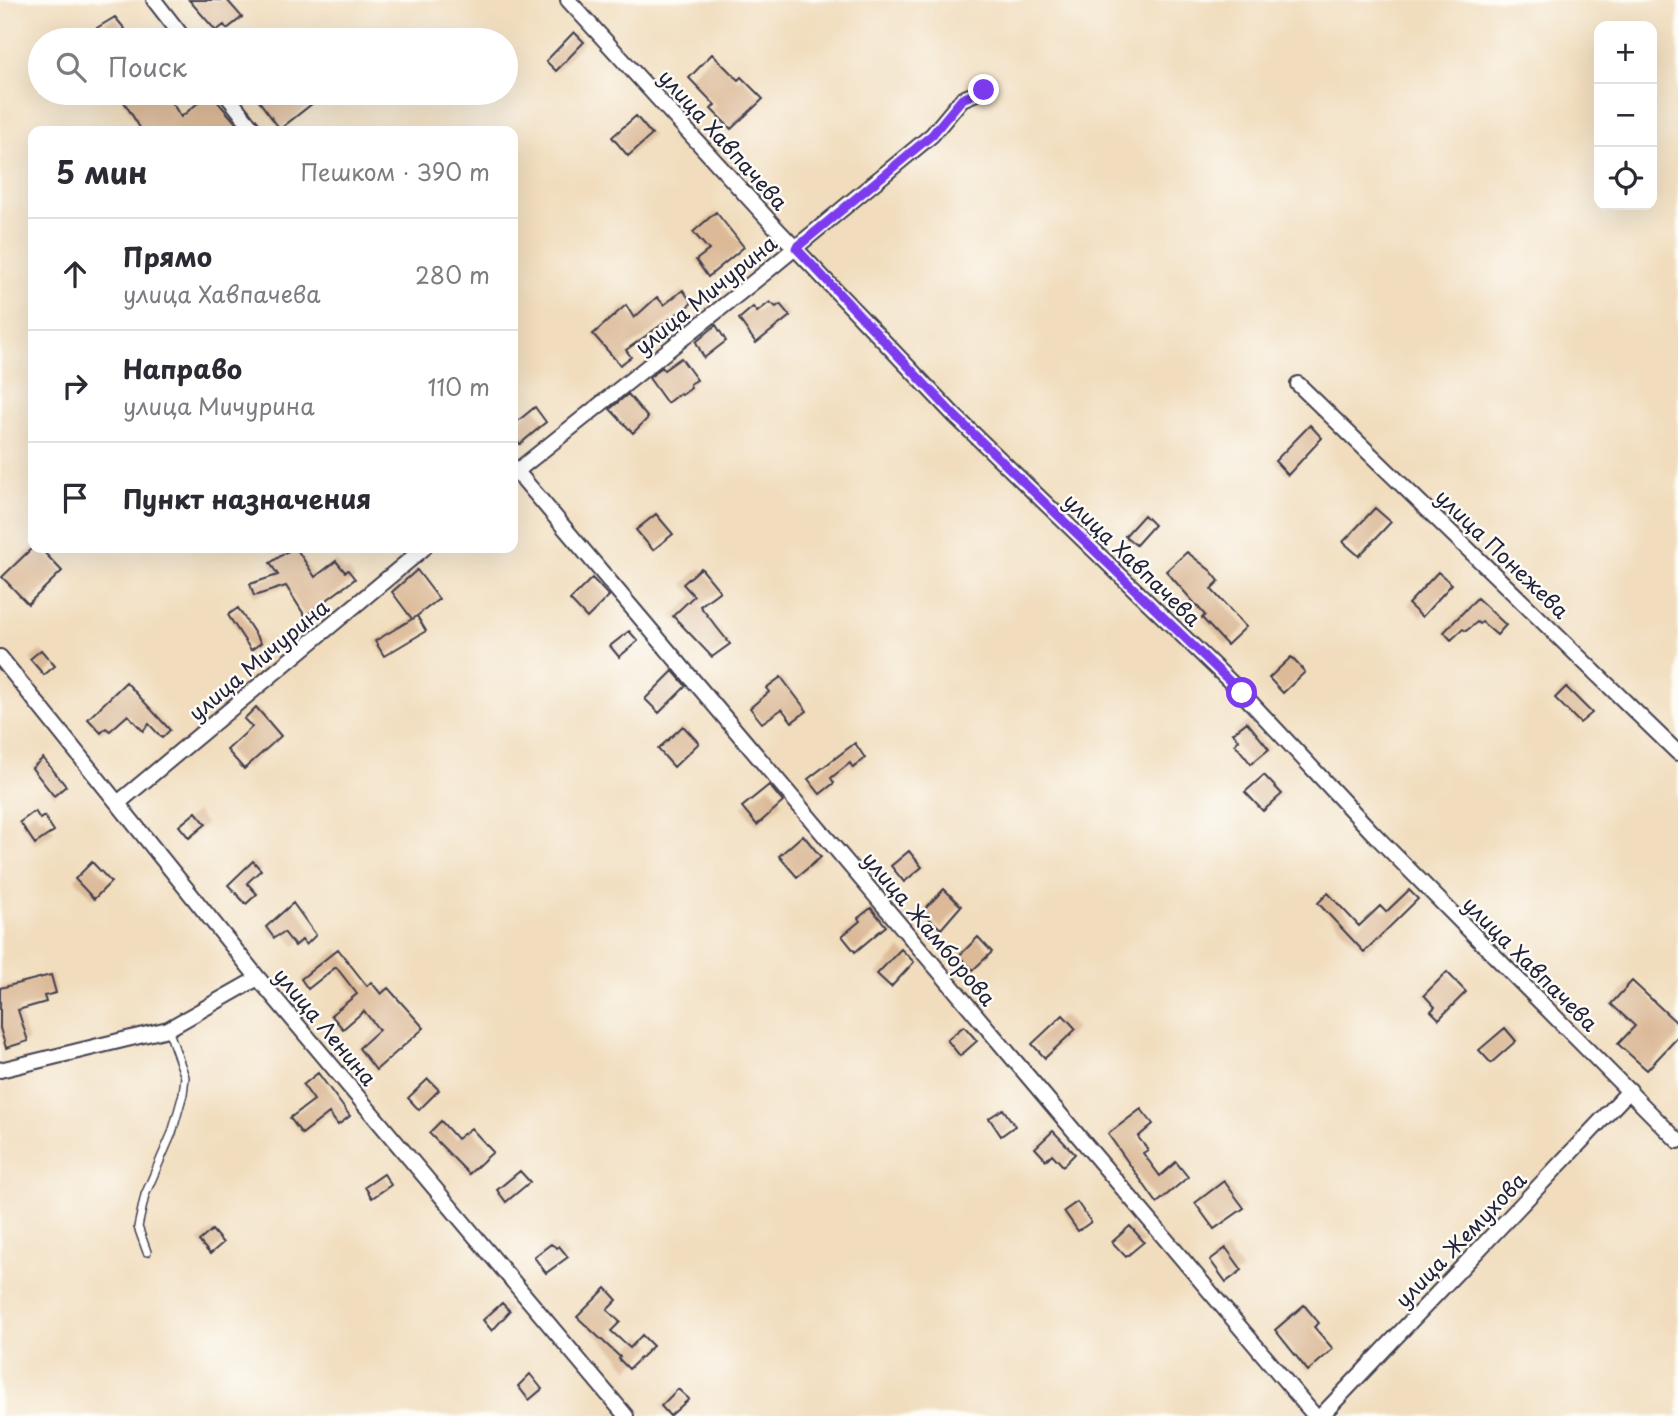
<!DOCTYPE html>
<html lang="ru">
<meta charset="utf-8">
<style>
:root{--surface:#fff;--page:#f7f7f7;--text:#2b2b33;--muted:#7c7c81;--line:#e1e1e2}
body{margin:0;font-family:"Playpen Sans",sans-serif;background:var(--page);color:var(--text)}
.controls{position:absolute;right:21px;top:21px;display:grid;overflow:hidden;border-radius:14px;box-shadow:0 7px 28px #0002}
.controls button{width:63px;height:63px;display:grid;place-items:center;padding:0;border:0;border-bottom:2px solid var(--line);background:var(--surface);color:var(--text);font:35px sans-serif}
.stop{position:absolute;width:21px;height:21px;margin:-16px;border:5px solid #7c3aed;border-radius:50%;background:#fff}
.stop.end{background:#7c3aed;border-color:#fff;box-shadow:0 2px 7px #0008}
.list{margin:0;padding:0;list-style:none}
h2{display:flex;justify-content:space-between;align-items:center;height:91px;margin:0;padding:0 28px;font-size:30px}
h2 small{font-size:23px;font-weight:400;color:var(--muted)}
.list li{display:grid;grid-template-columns:46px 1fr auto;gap:21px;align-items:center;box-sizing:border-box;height:112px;padding:0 28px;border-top:2px solid var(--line)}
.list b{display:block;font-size:26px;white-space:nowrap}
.list p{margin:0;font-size:23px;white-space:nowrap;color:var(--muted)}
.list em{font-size:23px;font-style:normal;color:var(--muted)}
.icon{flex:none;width:38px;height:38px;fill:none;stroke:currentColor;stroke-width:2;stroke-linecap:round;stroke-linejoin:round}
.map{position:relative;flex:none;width:1678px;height:1416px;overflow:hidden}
.search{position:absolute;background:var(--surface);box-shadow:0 7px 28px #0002;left:28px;top:28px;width:490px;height:77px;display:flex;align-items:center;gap:18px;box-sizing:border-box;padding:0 24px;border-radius:38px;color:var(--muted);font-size:26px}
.panel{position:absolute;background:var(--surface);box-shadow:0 7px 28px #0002;left:28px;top:126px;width:490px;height:427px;border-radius:14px}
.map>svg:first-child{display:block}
.building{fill:#dcba98}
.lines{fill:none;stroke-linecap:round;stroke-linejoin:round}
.lane-casing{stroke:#413e4e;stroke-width:10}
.street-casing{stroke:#413e4e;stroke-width:18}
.lane{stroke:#fff;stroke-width:7}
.street{stroke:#fff;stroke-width:14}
.route{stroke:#7c3aed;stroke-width:9}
.labels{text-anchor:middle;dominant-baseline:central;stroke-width:5;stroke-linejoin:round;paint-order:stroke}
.street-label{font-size:21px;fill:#22223b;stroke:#fdfcf7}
</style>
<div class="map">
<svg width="1678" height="1416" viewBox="0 0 1678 1416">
<rect width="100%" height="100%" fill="#fdfcf7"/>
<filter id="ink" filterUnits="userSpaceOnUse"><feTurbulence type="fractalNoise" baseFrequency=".0143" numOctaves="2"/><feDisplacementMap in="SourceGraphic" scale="14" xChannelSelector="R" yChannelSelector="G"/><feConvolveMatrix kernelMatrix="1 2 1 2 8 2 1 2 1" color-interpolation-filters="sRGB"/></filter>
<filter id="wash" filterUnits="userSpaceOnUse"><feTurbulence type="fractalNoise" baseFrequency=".00686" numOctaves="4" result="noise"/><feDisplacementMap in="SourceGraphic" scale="28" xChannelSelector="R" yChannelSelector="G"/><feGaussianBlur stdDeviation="1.57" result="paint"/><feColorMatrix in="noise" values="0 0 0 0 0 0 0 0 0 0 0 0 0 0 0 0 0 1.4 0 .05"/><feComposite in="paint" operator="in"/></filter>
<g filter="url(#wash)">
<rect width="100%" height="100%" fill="#f1ddbd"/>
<g id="blocks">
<!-- building -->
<path class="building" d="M189 0H227L242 17 227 29 224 25 216 31Z
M115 17 129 34 124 40H95L90 32Z
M574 32 584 42 556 71 546 61Z
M712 54 738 80 741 77 763 99 731 129 711 109 715 105 689 78Z
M128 93H166L181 117 210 93 243 131H142L121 97Z
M253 93H305L313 103 280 129Z
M636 116 652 135 628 156 612 137Z
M716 212 744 247 708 277 696 260 709 250 693 232Z
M683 290 692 303 626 350 631 357 620 365 593 334 626 305 634 318 657 297 664 305Z
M770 302 776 307 780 304 790 316 756 343 739 319 753 307 757 312Z
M716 325 726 341 704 358 696 342Z
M681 358 697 380 690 384 691 388 682 395 680 393 667 403 649 378 662 367 664 370Z
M628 394 648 418 633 433 610 409Z
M535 407 546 422 520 444 513 435V425Z
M1310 425 1322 438 1288 475 1275 461Z
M1375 508 1391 522 1359 556 1343 542Z
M656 514 673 534 653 550 636 530Z
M1144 515 1154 525 1136 545 1125 536Z
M32 548H40L62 571 28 604 2 577Z
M293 548H296L315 577 336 561 345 572 348 570 355 579 305 616 286 586 254 596 250 584 278 575 270 563Z
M1187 552 1211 571 1219 581 1211 589 1246 627 1227 645 1202 618 1205 615 1166 571Z
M701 568 720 591 700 606 730 644 712 657 673 616 694 596 683 584Z
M417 570 439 599 413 619 417 616 426 631 384 656 375 641 412 619 392 592Z
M1438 572 1452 584 1422 617 1408 604Z
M592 578 609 596 587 618 570 600Z
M1477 598 1506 625 1497 635 1482 622 1479 624 1477 622 1466 631 1463 629 1451 640 1444 632Z
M238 608 261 643 251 650 228 615Z
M629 631 638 641 619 657 610 646Z
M41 650 55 666 44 675 30 659Z
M1291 657 1305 672 1283 693 1269 678Z
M673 671 686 686 659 713 645 699Z
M781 677 807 711 792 722 782 709 762 723 750 708 769 692 766 688Z
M126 682 170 730 162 738 149 724 143 731 128 715 110 731 106 728 101 733 88 719Z
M1566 687 1592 713 1580 723 1555 698Z
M256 707 281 736 244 769 227 750 252 727 244 719Z
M1247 722 1269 749 1251 764 1235 744 1239 740 1233 733Z
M683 726 699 743 674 767 658 749Z
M855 743 865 758 853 768 850 763 831 778 834 783 820 794 808 779Z
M43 758 66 786 54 796 32 768Z
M1264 775 1282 794 1263 811 1245 792Z
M769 785 783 802 757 825 742 807Z
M35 811 40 819 44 816 54 831 35 844 20 822Z
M196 812 206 824 189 838 179 826Z
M803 835 821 857 797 877 779 856Z
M909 851 922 867 904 882 891 866Z
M253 861 261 870 247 883 257 894 246 904 228 885Z
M92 862 111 882 94 899 75 879Z
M944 889 961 906 941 929 922 912Z
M1409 890 1418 899 1364 952 1318 903 1328 893 1359 926 1380 906 1386 912Z
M293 903 316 935 306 945 302 940 295 946 284 932 274 938 266 927Z
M871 908 886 926 855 952 842 936 860 921 858 918Z
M978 937 992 952 973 970 959 956Z
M338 949 367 986 371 982 381 994 388 988 424 1028 376 1070 359 1048 379 1030 364 1011 343 1029 331 1015 357 994 336 967 308 989 301 979Z
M901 949 914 962 891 987 877 974Z
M1447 972 1466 992 1439 1019 1431 1011 1435 1007 1424 995Z
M51 975 56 993 44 996 46 1002 18 1010 28 1041 6 1048 0 1028V988Z
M1632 981 1678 1024V1037L1647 1070 1618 1044 1635 1026 1611 1004Z
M1063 1015 1076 1029 1045 1058 1032 1044Z
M964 1026 977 1041 960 1056 947 1040Z
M1505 1028 1516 1041 1491 1063 1479 1050Z
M318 1073 350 1116 338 1125 329 1113 302 1134 290 1118 314 1100 303 1085Z
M428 1079 439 1090 419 1110 408 1098Z
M1003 1109 1015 1126 1001 1136 989 1118Z
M1141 1109 1153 1124 1138 1137 1148 1150 1143 1153 1160 1176 1176 1162 1188 1177 1157 1203 1108 1134Z
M441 1121 457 1139 471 1128 493 1152 469 1174 429 1133Z
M1053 1131 1075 1154 1063 1166 1052 1154 1046 1160 1035 1148Z
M520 1171 530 1182 506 1202 497 1190Z
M384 1174 391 1185 372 1198 365 1187Z
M1224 1181 1244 1208 1214 1229 1195 1203Z
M1077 1202 1091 1222 1078 1231 1064 1211Z
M1130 1226 1144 1242 1126 1257 1112 1242Z
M212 1230 223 1243 210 1254 199 1241Z
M551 1244 557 1248 559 1246 568 1257 546 1273 534 1257Z
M1226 1248 1242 1270 1226 1282 1210 1260Z
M606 1288 617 1300 607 1310 620 1322 611 1331 630 1348 642 1335 653 1346 629 1369 619 1359 620 1357 577 1317Z
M502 1303 510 1311 492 1331 483 1320Z
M1304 1305 1319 1323 1314 1327 1333 1349 1308 1371 1275 1330Z
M530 1374 542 1389 529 1400 518 1386Z
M678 1389 689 1399 670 1416 661 1406Z"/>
</g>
</g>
<g filter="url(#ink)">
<use href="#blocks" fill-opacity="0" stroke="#413e4e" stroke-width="2"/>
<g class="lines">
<defs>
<path id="lane" d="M147 1252 138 1227 145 1195 172 1133 183 1094 185 1077 168 1029"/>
<path id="street" d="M154 0 185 40
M568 0 775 227 954 415 1242 693 1371 831 1678 1141
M225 93 255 131
M1298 384 1678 753
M513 467 1315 1416
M513 474 766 272 932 135 962 99 984 90
M0 657 258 978 626 1416
M118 803 424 548
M0 1070 168 1029 258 978
M1321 1416 1630 1090"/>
</defs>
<!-- lane casing -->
<use href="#lane" class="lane-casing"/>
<!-- street casing -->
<use href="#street" class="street-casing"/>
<!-- lane -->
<use href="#lane" class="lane"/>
<!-- street -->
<use href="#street" class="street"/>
</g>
</g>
<g class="lines" filter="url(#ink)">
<!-- route -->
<path class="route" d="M984 90 962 99 932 135 796 248 954 415 1242 693"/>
</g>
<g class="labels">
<!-- street labels -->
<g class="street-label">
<text transform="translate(724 139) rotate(48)">улица Хавпачева</text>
<text transform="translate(705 294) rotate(-39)">улица Мичурина</text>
<text transform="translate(1503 553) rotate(44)">улица Понежева</text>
<text transform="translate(1133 559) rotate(44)">улица Хавпачева</text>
<text transform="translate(258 659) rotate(-40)">улица Мичурина</text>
<text transform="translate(930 928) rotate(50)">улица Жамборова</text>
<text transform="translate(1531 963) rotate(45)">улица Хавпачева</text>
<text transform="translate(326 1026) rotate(50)">улица Ленина</text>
<text transform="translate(1460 1239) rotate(-46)">улица Жемухова</text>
</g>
</g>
</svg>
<div class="controls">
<button>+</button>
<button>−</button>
<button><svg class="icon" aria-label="locate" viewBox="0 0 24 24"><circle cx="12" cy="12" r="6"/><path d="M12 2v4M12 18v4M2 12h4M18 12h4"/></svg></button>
</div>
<div class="stop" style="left:1242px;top:693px"></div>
<div class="stop end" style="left:984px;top:90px"></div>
<div class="search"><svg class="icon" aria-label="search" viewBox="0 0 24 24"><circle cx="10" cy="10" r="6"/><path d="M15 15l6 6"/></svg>Поиск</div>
<section class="panel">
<h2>5 мин<small>Пешком · 390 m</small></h2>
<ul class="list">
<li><svg class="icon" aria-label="ahead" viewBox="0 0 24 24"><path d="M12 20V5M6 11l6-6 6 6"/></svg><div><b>Прямо</b><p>улица Хавпачева</p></div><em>280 m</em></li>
<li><svg class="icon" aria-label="right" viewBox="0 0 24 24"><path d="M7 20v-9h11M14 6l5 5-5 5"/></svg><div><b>Направо</b><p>улица Мичурина</p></div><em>110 m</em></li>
<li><svg class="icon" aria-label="arrive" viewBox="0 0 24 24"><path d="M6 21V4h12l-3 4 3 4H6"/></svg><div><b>Пункт назначения</b></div></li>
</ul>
</section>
</div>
